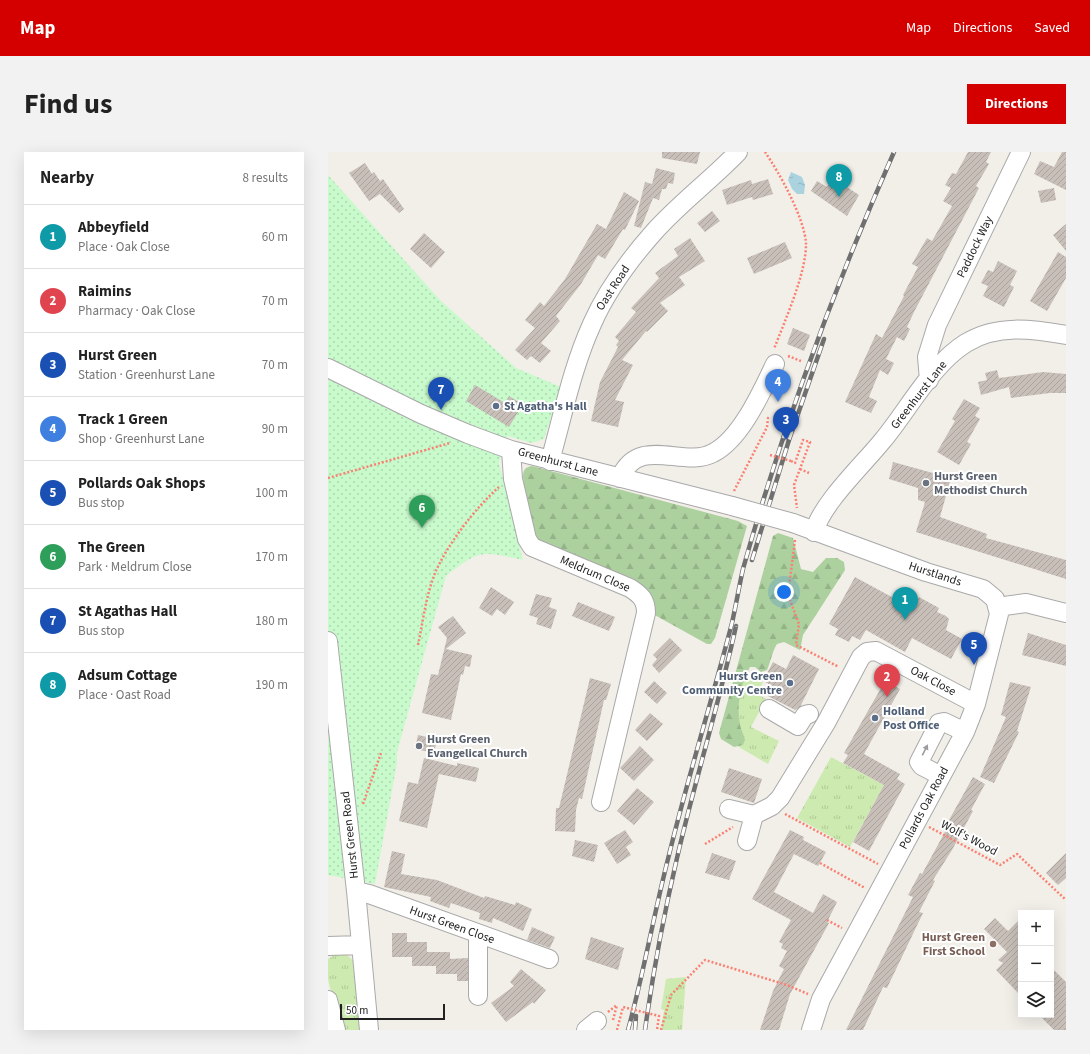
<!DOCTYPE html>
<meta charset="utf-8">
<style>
:root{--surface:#fff;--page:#f2f2f2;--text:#222;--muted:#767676;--line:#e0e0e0;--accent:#d40000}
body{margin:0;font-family:"Source Sans 3",sans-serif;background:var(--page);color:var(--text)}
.controls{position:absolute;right:12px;bottom:12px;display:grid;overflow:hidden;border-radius:0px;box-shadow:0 4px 16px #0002}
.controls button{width:36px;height:36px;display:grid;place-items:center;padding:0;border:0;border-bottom:1px solid var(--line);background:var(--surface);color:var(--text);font:20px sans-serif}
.scale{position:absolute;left:12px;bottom:10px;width:105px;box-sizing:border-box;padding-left:4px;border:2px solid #222;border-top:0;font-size:11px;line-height:14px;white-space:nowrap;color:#222;-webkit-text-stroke:3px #fff;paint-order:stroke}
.you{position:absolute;left:456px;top:440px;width:14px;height:14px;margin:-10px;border:3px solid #fff;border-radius:50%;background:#1a73e8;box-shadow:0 0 0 6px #1a73e833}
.badge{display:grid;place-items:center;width:26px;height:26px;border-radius:50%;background:var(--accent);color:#fff;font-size:13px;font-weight:700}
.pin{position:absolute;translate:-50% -33px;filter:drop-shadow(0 1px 2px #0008)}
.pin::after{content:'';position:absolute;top:21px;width:14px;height:12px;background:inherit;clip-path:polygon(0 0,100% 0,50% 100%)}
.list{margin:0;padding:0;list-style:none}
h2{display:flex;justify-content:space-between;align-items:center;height:52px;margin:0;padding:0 16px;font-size:17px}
h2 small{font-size:13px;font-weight:400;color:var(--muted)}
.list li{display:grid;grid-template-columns:26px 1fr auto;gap:12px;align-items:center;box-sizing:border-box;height:64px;padding:0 16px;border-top:1px solid var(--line)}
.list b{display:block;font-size:15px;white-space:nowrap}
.list p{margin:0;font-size:13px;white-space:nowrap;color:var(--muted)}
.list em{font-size:13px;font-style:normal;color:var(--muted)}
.icon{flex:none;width:22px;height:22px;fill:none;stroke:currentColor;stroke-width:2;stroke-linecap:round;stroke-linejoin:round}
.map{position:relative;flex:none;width:738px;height:878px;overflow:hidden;border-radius:0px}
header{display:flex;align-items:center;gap:24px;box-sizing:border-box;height:56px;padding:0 20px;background:var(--accent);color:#fff}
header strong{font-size:19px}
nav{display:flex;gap:22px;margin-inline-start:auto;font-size:14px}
.intro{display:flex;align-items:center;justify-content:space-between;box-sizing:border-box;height:96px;padding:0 24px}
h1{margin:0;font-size:28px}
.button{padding:10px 18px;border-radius:0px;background:var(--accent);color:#fff;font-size:14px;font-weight:700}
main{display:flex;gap:24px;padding:0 24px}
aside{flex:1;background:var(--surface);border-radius:0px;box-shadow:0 4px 16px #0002}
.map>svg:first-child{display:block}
.grass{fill:url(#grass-tufts)}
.forest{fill:url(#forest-firs)}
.park{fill:url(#park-dots)}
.water{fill:url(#water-ripples)}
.building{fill:url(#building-hatch)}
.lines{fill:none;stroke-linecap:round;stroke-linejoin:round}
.minor-casing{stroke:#a9a9a9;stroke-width:20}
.path{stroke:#fa8072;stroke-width:2.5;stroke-dasharray:2 2;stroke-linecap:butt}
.minor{stroke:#fff;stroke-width:18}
.rail-casing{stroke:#707070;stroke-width:4.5}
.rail{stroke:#fff;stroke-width:3;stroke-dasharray:9;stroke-linecap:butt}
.minor-bridge-casing{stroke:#a9a9a9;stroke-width:20;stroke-linecap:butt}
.path-bridge{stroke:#fa8072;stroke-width:2.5;stroke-dasharray:2 2;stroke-linecap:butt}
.minor-bridge{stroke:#fff;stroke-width:18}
.oneway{fill:#9c9c9c}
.service-dot{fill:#5c6f8a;stroke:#fff;stroke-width:1.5}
.worship-dot{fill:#6b7280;stroke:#fff;stroke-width:1.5}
.education-dot{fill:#8d6e63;stroke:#fff;stroke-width:1.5}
.labels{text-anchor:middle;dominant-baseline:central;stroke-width:4;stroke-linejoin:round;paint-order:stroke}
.street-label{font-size:12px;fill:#222;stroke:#fff}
.service-label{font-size:12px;font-weight:bold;fill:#4e5e75;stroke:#fff;text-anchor:start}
.worship-label{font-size:12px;font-weight:bold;fill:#5b616d;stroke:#fff;text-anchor:start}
.education-label{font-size:12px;font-weight:bold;fill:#785e54;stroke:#fff;text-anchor:end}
</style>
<header>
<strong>Map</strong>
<nav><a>Map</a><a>Directions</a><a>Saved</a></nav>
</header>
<div class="intro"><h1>Find us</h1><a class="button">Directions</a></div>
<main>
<aside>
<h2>Nearby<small>8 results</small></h2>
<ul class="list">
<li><span class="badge" style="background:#0f9aa8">1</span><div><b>Abbeyfield</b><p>Place · Oak Close</p></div><em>60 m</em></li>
<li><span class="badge" style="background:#e0444e">2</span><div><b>Raimins</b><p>Pharmacy · Oak Close</p></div><em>70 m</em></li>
<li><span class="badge" style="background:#1a4fb4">3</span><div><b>Hurst Green</b><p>Station · Greenhurst Lane</p></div><em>70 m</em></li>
<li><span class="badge" style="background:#3f7fe0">4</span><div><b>Track 1 Green</b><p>Shop · Greenhurst Lane</p></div><em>90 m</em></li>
<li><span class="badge" style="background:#1a4fb4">5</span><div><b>Pollards Oak Shops</b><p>Bus stop</p></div><em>100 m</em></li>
<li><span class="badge" style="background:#2e9e5b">6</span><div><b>The Green</b><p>Park · Meldrum Close</p></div><em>170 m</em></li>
<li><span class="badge" style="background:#1a4fb4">7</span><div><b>St Agathas Hall</b><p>Bus stop</p></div><em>180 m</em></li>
<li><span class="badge" style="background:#0f9aa8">8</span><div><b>Adsum Cottage</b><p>Place · Oast Road</p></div><em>190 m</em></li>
</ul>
</aside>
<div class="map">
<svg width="738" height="878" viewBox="0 0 738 878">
<defs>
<pattern id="grass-tufts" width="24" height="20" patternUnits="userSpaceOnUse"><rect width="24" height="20" fill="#cdebb0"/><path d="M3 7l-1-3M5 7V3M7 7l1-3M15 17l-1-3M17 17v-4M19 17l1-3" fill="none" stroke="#b0c997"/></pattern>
<pattern id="forest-firs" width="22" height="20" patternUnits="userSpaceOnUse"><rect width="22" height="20" fill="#add19e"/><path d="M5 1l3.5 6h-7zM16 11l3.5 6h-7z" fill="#95b388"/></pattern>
<pattern id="park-dots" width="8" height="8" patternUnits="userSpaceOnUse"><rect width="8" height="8" fill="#c8facc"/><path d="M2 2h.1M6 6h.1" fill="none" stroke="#acd6af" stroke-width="1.8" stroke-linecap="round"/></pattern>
<pattern id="water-ripples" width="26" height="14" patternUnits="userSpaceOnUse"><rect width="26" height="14" fill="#aad3df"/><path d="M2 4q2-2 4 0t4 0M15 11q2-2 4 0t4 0" fill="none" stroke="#92b5bf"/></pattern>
<pattern id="building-hatch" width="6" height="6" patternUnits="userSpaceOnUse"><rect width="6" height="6" fill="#c7bfb8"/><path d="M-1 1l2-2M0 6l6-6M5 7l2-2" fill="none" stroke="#aba49e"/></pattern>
</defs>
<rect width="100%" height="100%" fill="#f2efe9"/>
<!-- grass -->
<path class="grass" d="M418 520 435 530 429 542 438 547 423 575 451 589 440 612 392 584Z
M503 605 556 633 522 695 469 666Z
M8 802 19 803 27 810 33 878H12L0 827V807Z
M358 825 354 878H333L336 858 333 857 338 827Z"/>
<!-- forest -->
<path class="forest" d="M204 314 410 369 419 374 387 486 383 492H379L323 461V452L213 395 201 376 195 325C195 318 197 315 204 314Z
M450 381 465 386 473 417 485 420 498 406H509L516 410 517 418 475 483 472 498 456 490 449 492C444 500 443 509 439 518L433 520 427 515H422C413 532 408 553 412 573 413 578 416 583 417 588L415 593 406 595 393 587 391 581 445 384Z"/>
<!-- park -->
<path class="park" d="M0 23 112 148 188 216 233 235 216 287 204 291 179 284 171 311 195 408C153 399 152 397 118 424L69 600V611L47 732 0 723Z"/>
<!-- water -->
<path class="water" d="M463 20 474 25 477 33 476 42H469L464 37 460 28Z"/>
<!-- building -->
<path class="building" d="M334 0H372L369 12 334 6Z
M640 0H663L658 10 661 12 648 34 651 36 586 160 579 175 582 177 576 189 569 185 558 207 566 211 560 223 552 218 541 245 549 249 543 261 517 250 548 182 554 186 576 144 575 143 590 115 584 112 599 86 604 89 624 54 615 49 623 36 617 33 624 21 628 22Z
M734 0H738V38L706 22 712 9 726 15Z
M37 11 44 22 46 20 52 29 55 27 76 57 71 61 52 42 41 49 21 21Z
M328 16 347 21 345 32 340 31 338 37H334L331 48 325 46 313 76 306 74 317 30 324 32Z
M505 26 531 43 519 64 483 39 489 29 499 35Z
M440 27 445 42 425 48 424 45 399 53 394 38 423 28 424 32Z
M726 36 728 48 713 51 710 39Z
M296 40 311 49 297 78 295 77 277 107 270 103 253 132 228 164 232 169 213 191 223 199 212 211 203 204 199 208 187 198 207 176 197 168 212 150 216 154 237 127 269 72 278 77Z
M384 59 392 69 377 80 369 71Z
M738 72V99L725 83Z
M96 81 117 100 103 116 82 97Z
M362 86 377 109 351 125 357 133 332 151 340 159 319 180 318 179 294 208 305 213 287 248 296 250 290 275 263 269 272 230 290 195 288 193 291 189 287 185 308 160 303 156 331 126 327 121 350 104 346 97Z
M457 90 464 106 426 122 419 106Z
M730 100 738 105V126L719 159 702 149Z
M670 109 689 119 682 133 686 135 676 155 655 144 660 134 653 131 660 118 665 120Z
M465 176 482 183 476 199 459 192Z
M669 218 671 226 715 220 738 222V241H722L683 246 681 235 653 243 650 230 659 228 657 221Z
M147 233 177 251 181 244 191 250 186 257 190 260 181 275 138 249Z
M636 247 652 256 647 264 652 267 639 290 643 292 631 313 609 300 627 269 624 267Z
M565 310 623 326 612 365 659 382 658 386 738 408V427L588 380 597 350 590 348V336L561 327Z
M527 425 584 456 591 445 611 456 609 460 618 464 621 467 618 478 634 487 623 507 584 486 577 500 538 478 532 488 524 484 521 490 507 483 510 477 501 472Z
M163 435 186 450 177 463 169 457 164 464 151 456Z
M208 442 224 446 221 455 229 458 223 477 208 472 210 466 201 463Z
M250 450 287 465 281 479 244 464Z
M125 464 138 481 118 497 144 503 142 515 137 514 135 523 133 522 123 568 94 561 103 522 110 523 119 486 110 475Z
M700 481 738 493V514L694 503Z
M342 486 354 498 331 521 324 513 329 507 325 503Z
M465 503 491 517 472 555 467 558 440 544 445 534 435 529 445 510 458 517Z
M262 526 283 532 278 548H276L254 647 251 646 248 658 247 680 227 679 228 656H231Z
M326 529 339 541 329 552 316 540Z
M557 529 572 537 536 602 572 622 569 627 577 632 541 699 525 690 556 633 515 611 520 603 516 601Z
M682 530 703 535 689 579 691 580 666 631 652 625 678 565 673 563Z
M322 561 335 572 319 589 307 578Z
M90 583 109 587 106 601 87 597Z
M312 594 326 608 306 629 292 616Z
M96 606 129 614V611L151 616 148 630 111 622 99 676 71 669 80 630 90 632Z
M401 616 434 627 426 651 393 640Z
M645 625 657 632 643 658 645 659 624 698 605 728 607 729 591 760 595 761 559 836 555 835 535 878H518L585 745 580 743 592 721 594 722 618 678 616 677Z
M309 636 326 650 306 673 289 659Z
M297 678 305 690 298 695 303 703 289 712 276 691Z
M462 678 476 685 475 688 498 700 490 714 466 702 446 740 485 761 495 742 509 750 499 770 501 771 462 842 451 878H432L445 839 456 817 451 814 459 799 453 796 455 792 451 790 463 768 424 747Z
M247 688 270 693 266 710 244 704Z
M64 699 77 702 73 722 109 728 156 746 157 744 187 753 188 750 204 757 195 779 165 766 164 771 151 767 152 761 123 751 121 756 102 749 103 745 56 735Z
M384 701 408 709 401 728 377 721Z
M738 701V726L730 733 718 721Z
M667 766 680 779 693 766V844L668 818 675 811 670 808 679 800 656 777Z
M204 775 227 785 222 796 199 788Z
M64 781H79V790H99V800H122V807L140 806V829H129V822H108V814H84V805H64Z
M263 785 296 796 290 818 257 807Z
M723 815 738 830V878H726L711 863H723Z
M193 817 218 838 206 852 205 850 178 870 163 851 186 834 182 830Z"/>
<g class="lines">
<defs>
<path id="minor" d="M0 216 93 262 140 282 183 298 404 354
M601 228 599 205 609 173 693 0
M183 298 185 327 199 387 204 395 302 436C313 443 318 448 318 461L273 650
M222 309C235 263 244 216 264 172 279 138 302 107 326 80 352 51 383 28 410 0
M292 326C311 282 355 317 385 301 413 287 434 239 447 212
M465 371 598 420 655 437 667 447 671 462 648 552 637 580 493 847 483 878
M486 380C494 351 535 313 555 288 580 258 604 212 638 191 669 172 704 177 738 183
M669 455 698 451 738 461
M0 489 28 739 41 878
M441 557 470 574 477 563 481 562
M613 624 594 614 591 610 611 571 616 570 637 580
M401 657 426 663
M419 689 426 663 444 654 452 646 498 571 533 505 539 500 548 499 648 552
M28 739 41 742 221 807
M150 783V844
M0 794 33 793
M0 848 8 878
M258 878 269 869"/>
</defs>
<!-- minor casing -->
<use href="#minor" class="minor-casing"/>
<!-- path -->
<path class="path" d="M437 0C451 20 477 67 478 92 478 122 457 168 446 197
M460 204 473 209
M463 309 467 311 475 288 482 290 466 333 469 356
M472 317 481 321
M0 326 122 291
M406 339 439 275 440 266 438 265
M467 388 460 443 471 472 468 493 511 515
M90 493C95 469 98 444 107 421 119 393 148 355 171 335
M35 652 53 601
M457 662 550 712
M601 675 672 713 689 702 738 748
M377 692 405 675
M492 711 537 736
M499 768 514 776
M280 860 289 853
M285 868 289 853
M333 878 343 843 377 808 459 833 480 842"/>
<!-- minor -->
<use href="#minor" class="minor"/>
<defs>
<path id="rail" d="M424 408 461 288 496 187
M300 878C316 820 326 761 341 703 360 625 384 548 404 471 408 453 411 435 415 417 455 274 506 136 566 0
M307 878 308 864
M317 878C325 820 336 762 349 706 367 628 391 552 408 474"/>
</defs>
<!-- rail casing -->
<use href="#rail" class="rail-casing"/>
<!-- rail -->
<use href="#rail" class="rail"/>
<defs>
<path id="minor-bridge" d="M404 354 465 371"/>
</defs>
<!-- minor-bridge casing -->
<use href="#minor-bridge" class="minor-bridge-casing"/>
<!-- path-bridge -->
<path class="path-bridge" d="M442 303 463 309
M289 878 295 855 331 864 329 878"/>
<!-- minor-bridge -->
<use href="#minor-bridge" class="minor-bridge"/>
</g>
<!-- one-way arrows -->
<defs><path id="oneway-solid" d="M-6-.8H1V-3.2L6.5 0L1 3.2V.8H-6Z"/></defs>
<use class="oneway" href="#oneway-solid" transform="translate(597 598) rotate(-63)"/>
<!-- markers -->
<g class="service-dot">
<circle cx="168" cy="254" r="4"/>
<circle cx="462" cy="531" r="4"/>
<circle cx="547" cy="566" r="4"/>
</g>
<g class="worship-dot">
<circle cx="598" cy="331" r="4"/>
<circle cx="91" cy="594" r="4"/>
</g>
<circle class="education-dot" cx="665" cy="792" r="4"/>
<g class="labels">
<!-- street labels -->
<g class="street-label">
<text transform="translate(647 95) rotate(-64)">Paddock Way</text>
<text transform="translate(285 136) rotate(-57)">Oast Road</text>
<text transform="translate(591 243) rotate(-52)">Greenhurst Lane</text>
<text transform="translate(230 310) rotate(15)">Greenhurst Lane</text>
<text transform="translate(267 422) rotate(23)">Meldrum Close</text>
<text transform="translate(607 422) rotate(18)">Hurstlands</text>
<text transform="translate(605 529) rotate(28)">Oak Close</text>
<text transform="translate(596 656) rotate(-62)">Pollards Oak Road</text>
<text transform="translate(22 683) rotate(-96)">Hurst Green Road</text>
<text transform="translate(641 686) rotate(28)">Wolf's Wood</text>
<text transform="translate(124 773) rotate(20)">Hurst Green Close</text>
</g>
<!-- service labels -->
<g class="service-label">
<text x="176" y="254">St Agatha's Hall</text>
<text x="454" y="524" text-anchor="end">Hurst Green<tspan x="454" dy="14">Community Centre</tspan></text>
<text x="555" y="559">Holland<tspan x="555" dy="14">Post Office</tspan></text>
</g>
<!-- worship labels -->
<g class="worship-label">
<text x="606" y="324">Hurst Green<tspan x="606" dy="14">Methodist Church</tspan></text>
<text x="99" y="587">Hurst Green<tspan x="99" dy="14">Evangelical Church</tspan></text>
</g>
<!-- education labels -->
<g class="education-label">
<text x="657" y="785">Hurst Green<tspan x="657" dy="14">First School</tspan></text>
</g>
</g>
</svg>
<div class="controls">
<button>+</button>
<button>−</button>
<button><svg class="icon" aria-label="layers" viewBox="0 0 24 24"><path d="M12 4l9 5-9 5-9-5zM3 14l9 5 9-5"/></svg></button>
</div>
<div class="scale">50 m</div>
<div class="you"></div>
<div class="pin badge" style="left:577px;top:468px;background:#0f9aa8">1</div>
<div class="pin badge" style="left:559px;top:545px;background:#e0444e">2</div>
<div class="pin badge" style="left:458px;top:288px;background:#1a4fb4">3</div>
<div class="pin badge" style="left:450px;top:250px;background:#3f7fe0">4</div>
<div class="pin badge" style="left:646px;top:513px;background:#1a4fb4">5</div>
<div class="pin badge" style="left:94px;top:376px;background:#2e9e5b">6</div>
<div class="pin badge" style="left:113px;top:258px;background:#1a4fb4">7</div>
<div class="pin badge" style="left:511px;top:45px;background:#0f9aa8">8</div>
</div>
</main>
